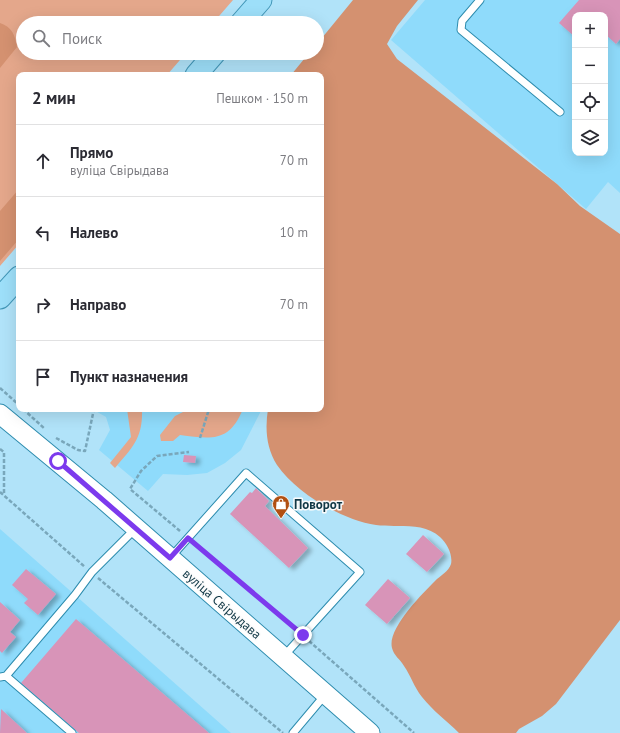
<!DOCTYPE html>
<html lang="ru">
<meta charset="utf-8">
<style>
:root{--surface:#fff;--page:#f7f7f7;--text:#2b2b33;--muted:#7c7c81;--line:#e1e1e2}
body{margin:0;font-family:"PT Sans",sans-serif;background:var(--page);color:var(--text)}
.controls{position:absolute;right:12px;top:12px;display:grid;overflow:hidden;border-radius:8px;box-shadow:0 4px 16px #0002}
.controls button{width:36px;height:36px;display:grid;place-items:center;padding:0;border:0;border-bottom:1px solid var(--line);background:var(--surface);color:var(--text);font:20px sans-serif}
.stop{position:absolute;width:12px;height:12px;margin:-9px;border:3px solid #7c3aed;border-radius:50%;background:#fff}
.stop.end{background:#7c3aed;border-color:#fff;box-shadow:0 1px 4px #0008}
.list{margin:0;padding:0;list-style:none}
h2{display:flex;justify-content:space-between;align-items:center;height:52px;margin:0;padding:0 16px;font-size:17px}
h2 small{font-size:13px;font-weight:400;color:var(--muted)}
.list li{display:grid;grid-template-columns:26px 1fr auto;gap:12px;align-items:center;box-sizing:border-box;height:72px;padding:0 16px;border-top:1px solid var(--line)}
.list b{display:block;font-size:15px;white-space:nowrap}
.list p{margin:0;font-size:13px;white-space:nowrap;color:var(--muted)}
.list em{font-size:13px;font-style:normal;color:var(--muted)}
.icon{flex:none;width:22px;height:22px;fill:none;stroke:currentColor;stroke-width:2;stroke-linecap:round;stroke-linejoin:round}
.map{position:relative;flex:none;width:620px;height:733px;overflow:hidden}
.search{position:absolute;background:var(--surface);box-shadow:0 4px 16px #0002;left:16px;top:16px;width:308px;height:44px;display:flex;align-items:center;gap:10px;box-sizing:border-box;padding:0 14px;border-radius:22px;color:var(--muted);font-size:15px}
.panel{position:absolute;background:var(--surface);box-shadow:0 4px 16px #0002;left:16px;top:72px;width:308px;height:340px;border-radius:8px}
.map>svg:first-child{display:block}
.built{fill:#8fdbfb;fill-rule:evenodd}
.green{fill:#e4a78b}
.forest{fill:#d49170}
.building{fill:#d894b8;filter:url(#shadow)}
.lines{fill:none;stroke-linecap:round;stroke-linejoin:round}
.lane-casing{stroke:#2d8cae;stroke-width:9}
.secondary-casing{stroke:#2d8cae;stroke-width:21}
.primary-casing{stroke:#4297b8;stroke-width:23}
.path{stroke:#79a7bb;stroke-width:2.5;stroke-dasharray:4 2;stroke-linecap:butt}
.lane{stroke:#fff;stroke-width:7}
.secondary{stroke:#fff;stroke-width:19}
.primary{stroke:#9ddff9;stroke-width:21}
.route{stroke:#7c3aed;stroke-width:5}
.labels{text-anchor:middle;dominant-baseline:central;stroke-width:3;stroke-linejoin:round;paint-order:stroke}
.poi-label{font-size:13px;font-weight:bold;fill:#113846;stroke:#fbfbfb;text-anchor:start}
.street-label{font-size:13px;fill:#113846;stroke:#fbfbfb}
</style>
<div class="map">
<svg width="620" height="733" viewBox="0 0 620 733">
<defs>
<filter id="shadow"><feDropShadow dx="4.5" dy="2.5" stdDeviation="2" flood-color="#0004"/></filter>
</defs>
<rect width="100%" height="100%" fill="#b1e3f9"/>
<!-- built -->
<path class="built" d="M425 0H620V193L608 182 586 209 391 40ZM575 15H605V153H575Z
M92 409H262L241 450 225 463 207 473 187 475 163 474 148 491 99 450 110 430 106 417Z
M0 529 75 595 231 733H0Z"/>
<!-- green -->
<path class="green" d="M0 0H233L213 23H23V53H186L167 75H19V244L0 266Z
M127 409H142C143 438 133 447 115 468L110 463 131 437Z
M189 409H243C229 443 211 439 180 435L173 441H161L160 435 175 416Z"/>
<!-- forest -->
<path class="forest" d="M353 0H418L397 26 387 44 397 59 557 184 580 206 620 234V620L556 704 542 716 519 729 516 733H459C447 721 433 711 422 697 414 687 411 676 404 666 400 659 394 656 392 648 387 629 422 594 435 581 440 576 449 571 451 564 453 555 447 543 440 537 423 521 397 528 376 525 342 520 296 493 277 465 266 448 265 428 268 409H321V75H291L309 53H317V44Z
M0 23C12 27 15 35 17 47L0 68Z
M19 189V239L0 261V211Z"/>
<!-- building -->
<path class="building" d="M579 0H620V39L616 44 605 34V15H575V37L559 23Z
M184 455 196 456 195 463 183 462Z
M256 488 269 501 265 506 308 548 289 568 230 514 250 492 252 493Z
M423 535 444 554 427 572 406 554Z
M26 569 56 594 38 615 24 603 28 599 12 585Z
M388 579 410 598 387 624 365 605Z
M0 602 20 620 10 632 16 637 2 653 0 651Z
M76 619 209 733H79L21 683Z
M1 709 27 733H0Z"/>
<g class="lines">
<defs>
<path id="lane" d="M480 0 462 21 461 30 560 112
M171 557 246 473 360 572 283 657
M6 676 72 733
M0 677 6 676 75 595 92 572 135 529
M293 733 325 695"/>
<path id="secondary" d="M0 414 104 500 370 733"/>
<path id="primary" d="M241 23 261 0
M196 75 215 53
M0 298 19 277"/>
</defs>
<!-- lane casing -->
<use href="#lane" class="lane-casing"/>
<!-- secondary casing -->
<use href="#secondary" class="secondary-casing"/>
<!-- primary casing -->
<use href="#primary" class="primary-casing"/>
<!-- path -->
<path class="path" d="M0 388 19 405
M23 409 45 429
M56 438 78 450 85 451 94 409
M200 438 209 409
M0 449 4 452V494
M0 492 85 567
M180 531 130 489 141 471 157 456 189 452
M195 544 296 630
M98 578 283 733
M309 641 414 733"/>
<!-- lane -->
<use href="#lane" class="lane"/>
<!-- secondary -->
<use href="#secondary" class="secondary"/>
<!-- primary -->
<use href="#primary" class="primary"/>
</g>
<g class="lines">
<!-- route -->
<path class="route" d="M58 461 170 558 188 538 303 635"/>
</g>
<!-- icons -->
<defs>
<symbol id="shop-pin" viewBox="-11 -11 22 30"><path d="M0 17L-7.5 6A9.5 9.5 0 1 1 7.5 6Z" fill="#b15012" stroke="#fbfbfb"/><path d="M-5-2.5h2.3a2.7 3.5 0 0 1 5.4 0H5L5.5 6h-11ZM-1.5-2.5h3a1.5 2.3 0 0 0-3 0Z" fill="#fff"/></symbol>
</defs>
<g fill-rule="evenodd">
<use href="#shop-pin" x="271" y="494" width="20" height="27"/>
</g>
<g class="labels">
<!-- poi labels -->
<g class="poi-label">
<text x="294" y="504">Поворот</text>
</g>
<!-- street labels -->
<g class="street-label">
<text transform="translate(222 604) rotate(41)">вуліца Свірыдава</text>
</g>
</g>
</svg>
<div class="controls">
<button>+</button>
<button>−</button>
<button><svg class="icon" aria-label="locate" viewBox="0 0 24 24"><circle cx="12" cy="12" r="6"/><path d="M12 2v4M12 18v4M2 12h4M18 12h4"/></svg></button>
<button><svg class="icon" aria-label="layers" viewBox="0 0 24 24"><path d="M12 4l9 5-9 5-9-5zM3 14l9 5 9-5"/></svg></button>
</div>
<div class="stop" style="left:58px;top:461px"></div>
<div class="stop end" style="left:303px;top:635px"></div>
<div class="search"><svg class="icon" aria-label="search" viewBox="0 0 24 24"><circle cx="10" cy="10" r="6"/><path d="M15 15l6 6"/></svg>Поиск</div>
<section class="panel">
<h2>2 мин<small>Пешком · 150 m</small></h2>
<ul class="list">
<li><svg class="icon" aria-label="ahead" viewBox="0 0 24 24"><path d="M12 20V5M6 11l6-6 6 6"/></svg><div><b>Прямо</b><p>вуліца Свірыдава</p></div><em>70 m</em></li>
<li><svg class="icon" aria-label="left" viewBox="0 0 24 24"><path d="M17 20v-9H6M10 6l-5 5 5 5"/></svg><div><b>Налево</b></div><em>10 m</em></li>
<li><svg class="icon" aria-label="right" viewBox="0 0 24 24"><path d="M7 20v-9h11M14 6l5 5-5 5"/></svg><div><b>Направо</b></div><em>70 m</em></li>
<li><svg class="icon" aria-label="arrive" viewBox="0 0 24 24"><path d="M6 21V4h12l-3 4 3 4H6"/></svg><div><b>Пункт назначения</b></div></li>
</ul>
</section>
</div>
